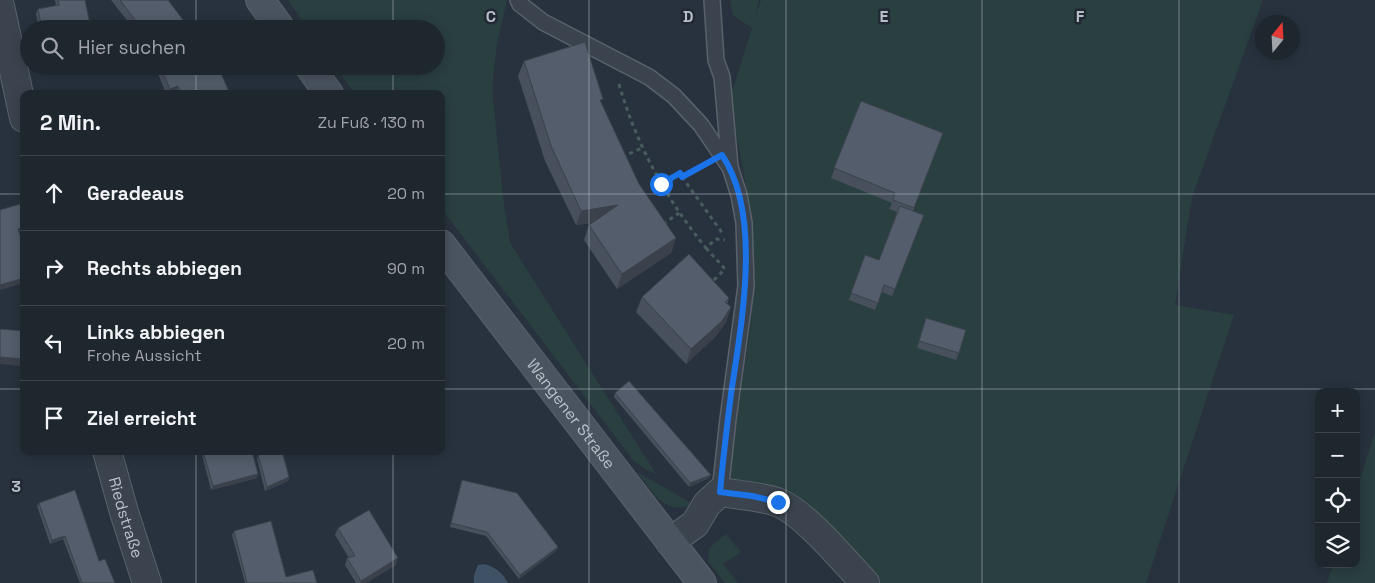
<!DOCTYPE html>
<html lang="de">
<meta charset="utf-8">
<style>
:root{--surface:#1e262e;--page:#2b323a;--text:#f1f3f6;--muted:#a1a5aa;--line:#3c434a}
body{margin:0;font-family:"Space Grotesk",sans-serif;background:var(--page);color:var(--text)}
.controls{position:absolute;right:15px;bottom:15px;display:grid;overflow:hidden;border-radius:10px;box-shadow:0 2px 12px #0003}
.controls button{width:45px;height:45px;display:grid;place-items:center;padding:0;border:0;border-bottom:1px solid var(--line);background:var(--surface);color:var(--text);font:25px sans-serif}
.compass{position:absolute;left:1255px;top:15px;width:45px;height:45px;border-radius:50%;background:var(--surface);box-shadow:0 2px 12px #0003;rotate:18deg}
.stop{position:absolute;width:15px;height:15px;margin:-11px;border:4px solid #1a73e8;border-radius:50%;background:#fff}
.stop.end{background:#1a73e8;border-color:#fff;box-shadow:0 1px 5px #0008}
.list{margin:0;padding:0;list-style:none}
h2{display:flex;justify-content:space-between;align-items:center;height:65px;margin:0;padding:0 20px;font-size:21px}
h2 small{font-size:16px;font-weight:400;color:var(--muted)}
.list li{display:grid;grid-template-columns:32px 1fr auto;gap:15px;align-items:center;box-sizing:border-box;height:75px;padding:0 20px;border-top:1px solid var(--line)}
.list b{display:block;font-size:19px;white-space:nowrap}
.list p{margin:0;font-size:16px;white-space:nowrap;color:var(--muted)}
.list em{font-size:16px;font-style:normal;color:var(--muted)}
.icon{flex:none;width:28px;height:28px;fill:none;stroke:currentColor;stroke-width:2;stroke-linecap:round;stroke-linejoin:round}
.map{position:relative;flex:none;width:1375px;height:583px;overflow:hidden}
.search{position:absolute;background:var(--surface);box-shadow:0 2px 12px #0003;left:20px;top:20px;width:425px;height:55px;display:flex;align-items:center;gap:12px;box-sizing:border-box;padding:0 18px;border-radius:28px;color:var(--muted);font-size:19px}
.panel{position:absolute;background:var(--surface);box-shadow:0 2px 12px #0003;left:20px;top:90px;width:425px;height:365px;border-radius:10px}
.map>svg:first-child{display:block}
.green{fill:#2a3f40}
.water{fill:#3f5165}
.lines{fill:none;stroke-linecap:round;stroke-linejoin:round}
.service-casing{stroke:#59626b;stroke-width:18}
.minor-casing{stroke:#59626b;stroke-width:30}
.secondary-casing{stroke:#59626b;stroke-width:30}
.path{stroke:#495c5e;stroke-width:3;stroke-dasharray:4 4;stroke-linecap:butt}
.service{stroke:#3b444e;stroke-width:15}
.minor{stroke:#3b444e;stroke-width:28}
.secondary{stroke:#4a5360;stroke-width:28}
.wall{fill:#47505c}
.shaded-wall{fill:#3a414b}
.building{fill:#535d6b;stroke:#3a414b}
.route{stroke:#1a73e8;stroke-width:6}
.grid{fill:none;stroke:#b8bfc8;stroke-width:1;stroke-opacity:0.55}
.labels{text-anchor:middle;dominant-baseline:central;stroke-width:5;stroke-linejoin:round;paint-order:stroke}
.street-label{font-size:16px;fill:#b8bfc8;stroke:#202933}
.grid-label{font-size:16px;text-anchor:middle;font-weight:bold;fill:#b8bfc8;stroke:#202933;stroke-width:5;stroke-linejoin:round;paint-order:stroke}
</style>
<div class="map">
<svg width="1375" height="583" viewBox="0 0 1375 583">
<rect width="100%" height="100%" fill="#28323e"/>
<!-- green -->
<path class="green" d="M288 0H507L497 44 492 88 503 197 510 243 656 474 647 470 634 461 441 208V94H355L335 66H436V29H308Z
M730 0H759L756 14 761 0H1263L1192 197 1175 305 1234 315 1146 583H865L795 511 727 485 751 323 754 265 745 180 730 98 752 28 733 15Z
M1375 432V583H1327L1333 564H1356V491Z
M637 472 693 504C665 517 652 491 637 472Z
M726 534 741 552 723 564 738 583H725L708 561 709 548Z"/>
<!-- water -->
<path class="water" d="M484 564C494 566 503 573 508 583H474C473 576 475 572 478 565Z"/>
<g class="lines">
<defs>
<path id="service" d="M518 0 520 4 543 22 649 77 674 96 701 125 729 166
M712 0 716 60 722 77 730 167 739 195 744 223 746 286 728 419 720 492"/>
<g id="minor">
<path d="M0 6 24 118"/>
<path id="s1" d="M107 451 124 512 147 583"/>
<path d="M670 542 695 524 707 504 720 492C739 495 759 496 777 502 804 512 844 561 865 583"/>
</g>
<g id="secondary">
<path d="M260 0 281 29"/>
<path d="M309 66 329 94"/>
<path id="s2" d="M441 244 702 583"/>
</g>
</defs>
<!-- service casing -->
<use href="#service" class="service-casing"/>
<!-- minor casing -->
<use href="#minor" class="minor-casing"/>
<!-- secondary casing -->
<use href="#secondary" class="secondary-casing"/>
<!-- path -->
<path class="path" d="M619 84C636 144 666 199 706 248L716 239 725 240
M622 157 642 148
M682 177 723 234
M661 184 680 173 682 177 704 164
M663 224 679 213
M706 248 725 269 710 284"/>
<!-- service -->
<use href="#service" class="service"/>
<!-- minor -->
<use href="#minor" class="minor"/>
<!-- secondary -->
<use href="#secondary" class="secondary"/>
</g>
<!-- wall -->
<path class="wall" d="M55 0H85L91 29H39L36 14 38 9 56 6Z
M111 0H168L133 28Z
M524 61 601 104 639 184 676 238 671 253 617 289 584 240 589 225 592 223 576 225 545 161 518 76Z
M151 66H195L196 68 230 94H166L159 76Z
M861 101 943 133 913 211 924 215 892 296 882 292 875 310 849 300 865 255 879 260 897 212 889 209 892 203 831 178Z
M642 297 729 298 727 304 731 307 726 322 716 336 686 364 636 312Z
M926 318 959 353 956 360 917 348Z
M24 331V379L20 366Z
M615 393 711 475 709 478 689 487 614 397Z
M201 451H252L257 478 211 490Z
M258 455 289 477 288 481 265 491 257 459Z
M462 480 557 550 519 579 486 536 450 527Z
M39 503 99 561 115 583H80L63 539 50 544 37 506Z
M338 528 396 565 366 583H356L345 565 347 558H349L335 535Z
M234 531 286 577 317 583H245L232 535Z"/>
<!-- shaded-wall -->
<path class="shaded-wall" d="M48 66H69L46 71Z
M178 86 175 94H168L170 89Z
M618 205 612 220 576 225 581 211Z
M24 227V232L16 234 18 229Z
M676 238 671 253 617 289 622 274Z
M24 278V283L0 290V285Z
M731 307 726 322 716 336 686 364 691 349Z
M0 357 22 359 20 366 0 364Z
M258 474 257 478 211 490 213 486Z
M711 475 709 478 689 487 690 483Z
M289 477 288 481 265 491 267 487Z
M65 536 63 539 50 544 52 540Z
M558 547 557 550 519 579 520 575Z
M398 558 396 565 366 583H360L361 581Z"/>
<!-- building -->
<path class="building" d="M58 0H85L91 29H42L38 9 59 5Z
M120 0H168L190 29H132L138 24Z
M585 42 603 99 600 100 639 184 676 238 622 274 589 225 618 205 581 211 551 146 524 61Z
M160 66H195L196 68 200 66H203V67L205 66H218L230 94H181L178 86 170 89Z
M861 101 943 133 914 208 893 200 895 193 834 168Z
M20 204 24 215V227L18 229 24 247V278L0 285V210Z
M900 206 924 215 895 289 884 285 878 303 851 293 865 255 879 260Z
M689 254 729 298 725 302 731 307 722 321 691 349 642 297Z
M926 318 966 330 959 353 919 341Z
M0 329 24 331V364L22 359 0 357Z
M629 381 711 475 690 483 615 393Z
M203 451H252L258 474 213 486Z
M272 451H282L289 477 267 487 258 455Z
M462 480 517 493 558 547 520 575 487 532 451 523Z
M75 490 99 561 105 559 115 583H82L65 536 52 540 39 503Z
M369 510 398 558 361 581 347 558 355 556 338 528Z
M271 521 286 577 313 570 317 583H247L234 531Z"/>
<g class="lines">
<!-- route -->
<path class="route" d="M661 184 680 173 682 177 722 155C763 216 741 325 731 394 727 426 723 459 720 492L752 496 778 502"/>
</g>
<!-- grid -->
<path class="grid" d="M196 0V29M393 0V29M589 0V583M786 0V583M982 0V583M1179 0V583M196 66V94M393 66V94M0 194H24M441 194H1375M0 389H24M441 389H1375M196 451V583M393 451V583"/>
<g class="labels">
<!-- street labels -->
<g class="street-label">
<text stroke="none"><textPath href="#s2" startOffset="214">Wangener Straße</textPath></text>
<text stroke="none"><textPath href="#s1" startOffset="69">Riedstraße</textPath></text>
</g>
</g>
<g class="grid-label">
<text x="491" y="22">C</text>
<text x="688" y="22">D</text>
<text x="884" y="22">E</text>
<text x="1080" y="22">F</text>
<text x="16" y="492">3</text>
</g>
</svg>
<div class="controls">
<button>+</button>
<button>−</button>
<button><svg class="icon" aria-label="locate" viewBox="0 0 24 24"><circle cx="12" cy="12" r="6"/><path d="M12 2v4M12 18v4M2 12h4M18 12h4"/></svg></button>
<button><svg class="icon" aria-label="layers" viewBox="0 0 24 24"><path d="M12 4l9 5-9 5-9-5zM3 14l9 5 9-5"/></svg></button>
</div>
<svg class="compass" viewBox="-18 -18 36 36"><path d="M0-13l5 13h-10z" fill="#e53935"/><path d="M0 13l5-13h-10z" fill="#a1a5aa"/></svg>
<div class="stop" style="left:661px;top:184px"></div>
<div class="stop end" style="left:778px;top:502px"></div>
<div class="search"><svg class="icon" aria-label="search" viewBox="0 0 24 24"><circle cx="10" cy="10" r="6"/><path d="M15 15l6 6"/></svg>Hier suchen</div>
<section class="panel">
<h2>2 Min.<small>Zu Fuß · 130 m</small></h2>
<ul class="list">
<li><svg class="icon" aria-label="ahead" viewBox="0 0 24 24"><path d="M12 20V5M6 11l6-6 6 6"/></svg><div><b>Geradeaus</b></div><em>20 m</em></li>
<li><svg class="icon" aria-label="right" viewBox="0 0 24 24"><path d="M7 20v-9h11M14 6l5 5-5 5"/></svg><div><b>Rechts abbiegen</b></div><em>90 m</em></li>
<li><svg class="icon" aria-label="left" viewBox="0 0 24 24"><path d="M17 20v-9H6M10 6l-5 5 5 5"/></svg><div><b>Links abbiegen</b><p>Frohe Aussicht</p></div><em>20 m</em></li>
<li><svg class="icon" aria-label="arrive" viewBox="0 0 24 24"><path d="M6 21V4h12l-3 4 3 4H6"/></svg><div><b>Ziel erreicht</b></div></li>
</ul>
</section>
</div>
